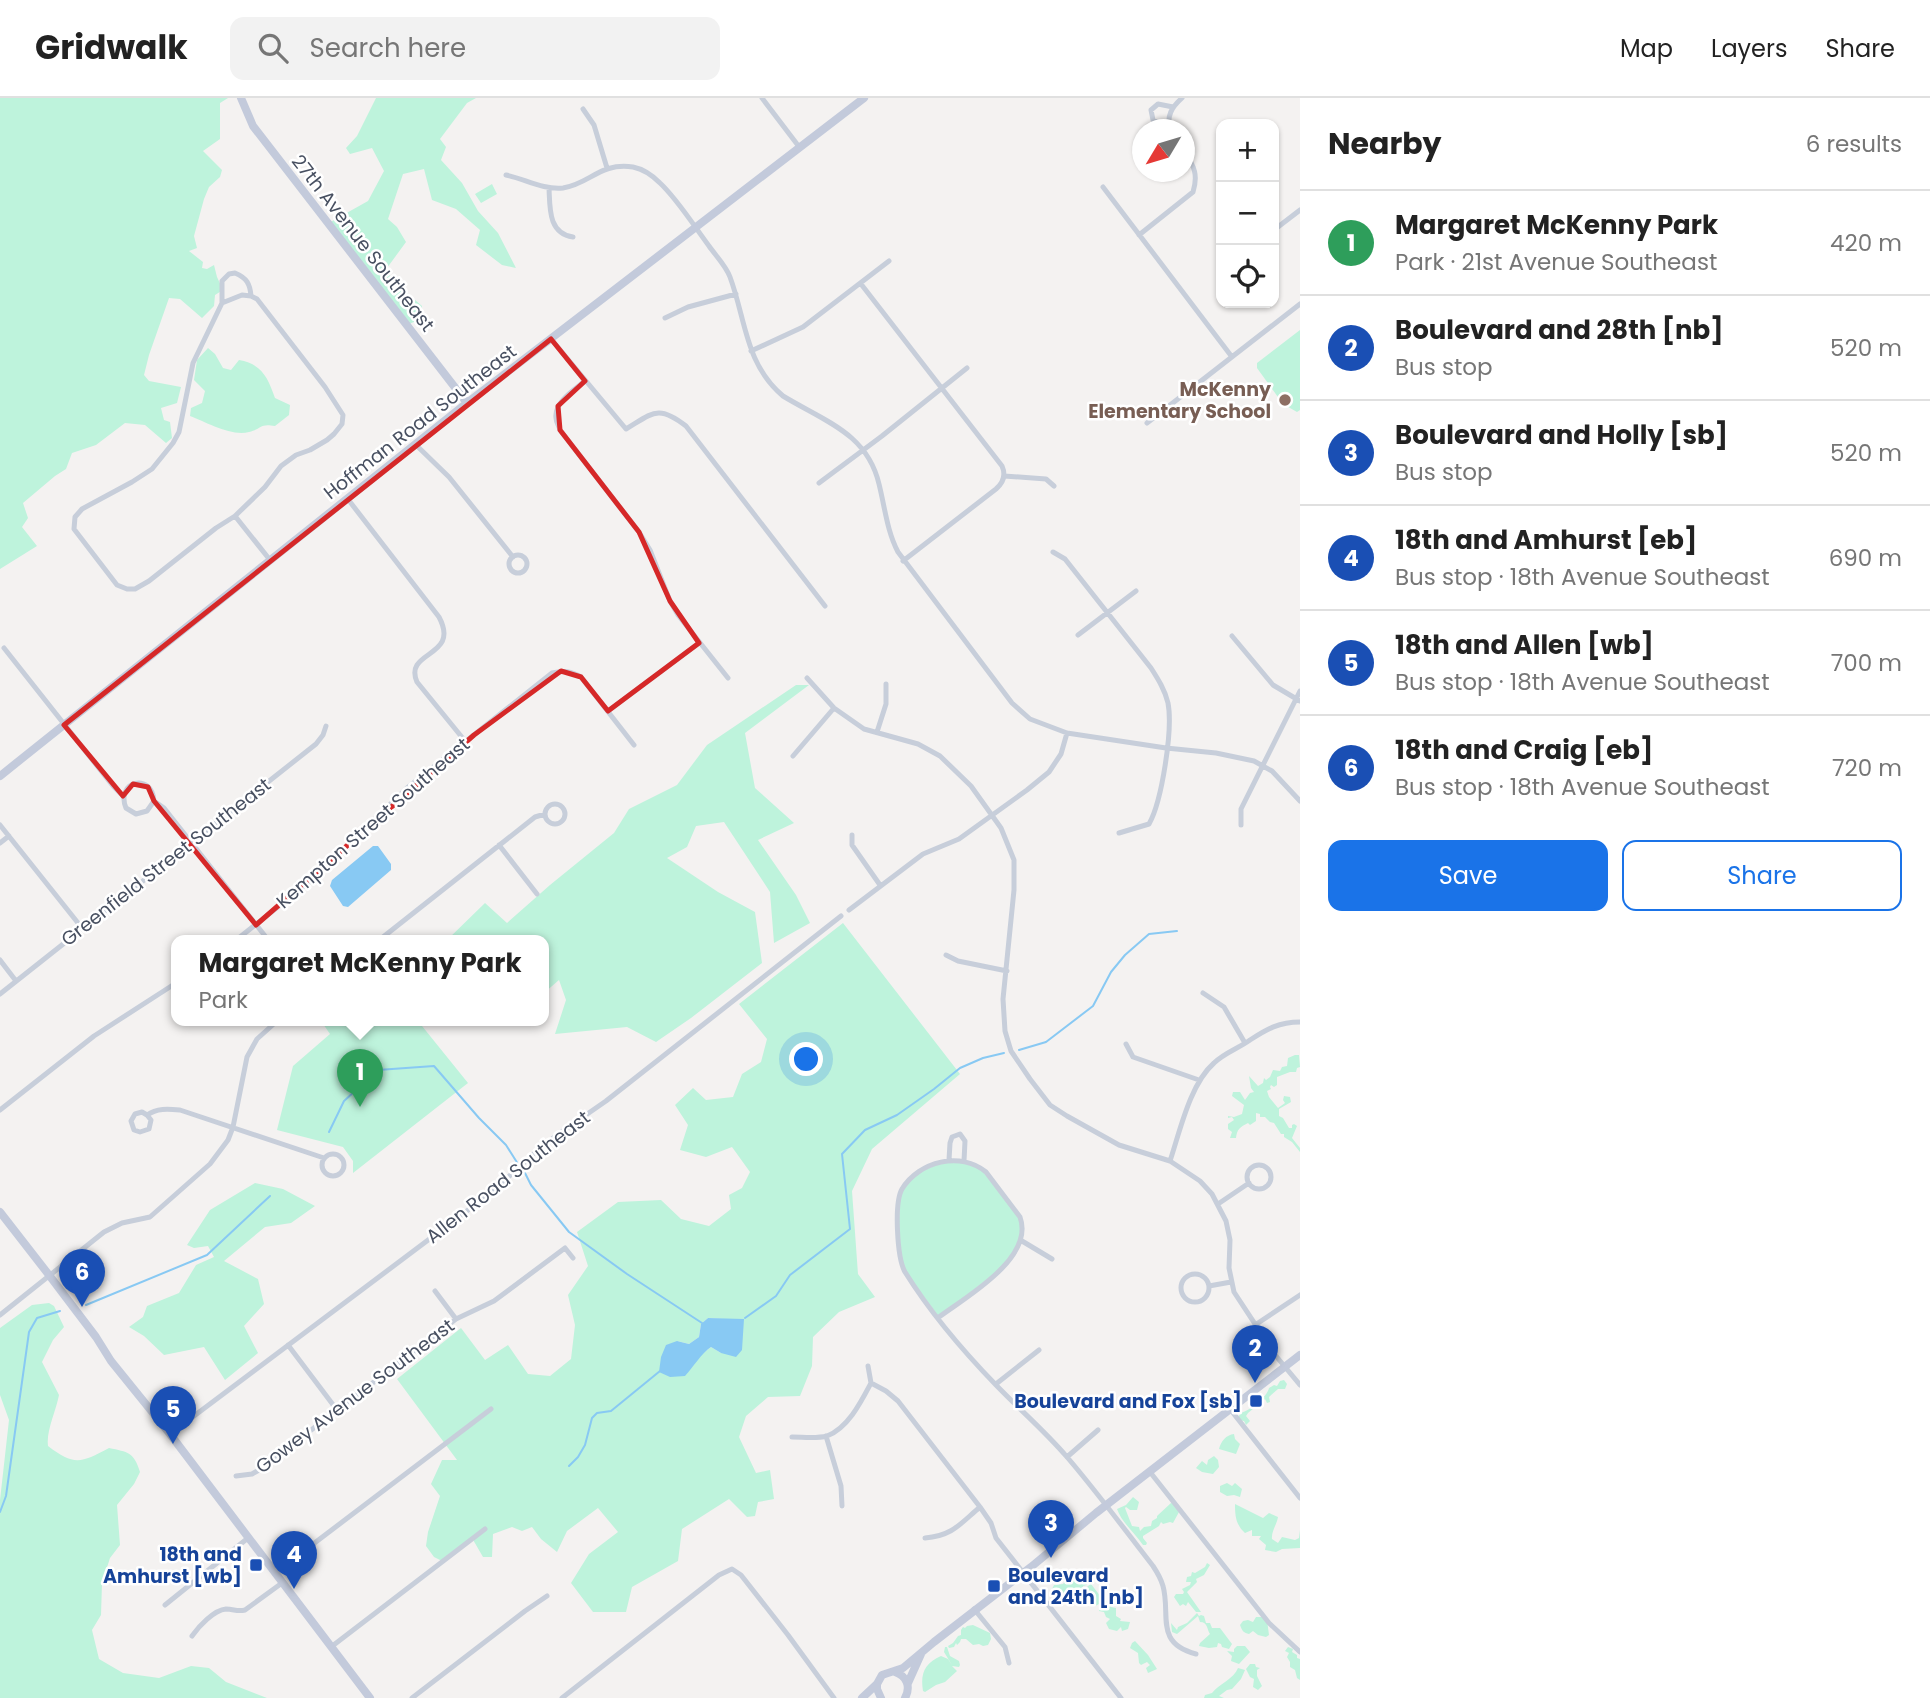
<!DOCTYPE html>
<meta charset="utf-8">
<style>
:root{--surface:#fff;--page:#f2f2f2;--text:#222;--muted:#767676;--line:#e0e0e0;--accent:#1a73e8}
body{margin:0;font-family:Poppins,sans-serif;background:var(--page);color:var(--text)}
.controls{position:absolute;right:21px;top:21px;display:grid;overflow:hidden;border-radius:14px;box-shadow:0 2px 5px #0004}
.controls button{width:63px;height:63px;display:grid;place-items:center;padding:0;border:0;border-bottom:2px solid var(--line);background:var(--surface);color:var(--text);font:35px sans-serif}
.compass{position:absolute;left:1132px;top:21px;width:63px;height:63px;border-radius:50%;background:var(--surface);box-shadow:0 2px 5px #0004;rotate:232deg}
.you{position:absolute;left:807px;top:962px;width:24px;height:24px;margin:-18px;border:5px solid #fff;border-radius:50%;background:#1a73e8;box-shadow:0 0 0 10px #1a73e833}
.badge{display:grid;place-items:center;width:46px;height:46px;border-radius:50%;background:var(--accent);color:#fff;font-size:23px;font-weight:700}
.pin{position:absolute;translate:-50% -58px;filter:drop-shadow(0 2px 4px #0008)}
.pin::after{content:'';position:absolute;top:37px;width:24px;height:21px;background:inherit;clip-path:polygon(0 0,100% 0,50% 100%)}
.popup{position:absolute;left:171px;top:837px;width:378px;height:91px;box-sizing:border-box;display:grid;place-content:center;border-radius:14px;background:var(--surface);filter:drop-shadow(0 2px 5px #0005);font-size:23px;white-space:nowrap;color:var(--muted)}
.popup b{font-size:26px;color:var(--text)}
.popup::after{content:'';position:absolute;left:50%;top:100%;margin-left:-14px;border:14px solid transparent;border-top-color:var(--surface)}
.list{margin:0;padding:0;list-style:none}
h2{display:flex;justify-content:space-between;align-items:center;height:91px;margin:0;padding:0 28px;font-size:30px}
h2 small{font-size:23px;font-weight:400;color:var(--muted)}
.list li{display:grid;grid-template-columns:46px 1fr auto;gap:21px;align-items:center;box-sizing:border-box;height:105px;padding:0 28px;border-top:2px solid var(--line)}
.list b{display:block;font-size:26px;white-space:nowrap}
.list p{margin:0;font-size:23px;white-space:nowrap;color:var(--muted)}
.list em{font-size:23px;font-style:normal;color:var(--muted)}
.actions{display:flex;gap:14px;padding:21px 28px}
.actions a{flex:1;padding:16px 0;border:2px solid var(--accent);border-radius:14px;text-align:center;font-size:24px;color:var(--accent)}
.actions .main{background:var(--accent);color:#fff}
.icon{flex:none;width:38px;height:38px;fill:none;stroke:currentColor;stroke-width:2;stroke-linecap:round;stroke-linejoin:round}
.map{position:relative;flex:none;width:1300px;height:1600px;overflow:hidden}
header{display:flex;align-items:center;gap:42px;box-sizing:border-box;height:98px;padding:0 35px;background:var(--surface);border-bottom:2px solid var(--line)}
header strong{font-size:33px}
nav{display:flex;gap:38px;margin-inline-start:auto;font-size:24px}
.search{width:490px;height:63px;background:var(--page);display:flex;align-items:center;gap:18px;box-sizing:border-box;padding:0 24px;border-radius:14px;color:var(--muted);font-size:26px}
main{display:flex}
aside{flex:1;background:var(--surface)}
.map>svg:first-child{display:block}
.green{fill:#bef3dc;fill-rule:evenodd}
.water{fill:#88c9f3}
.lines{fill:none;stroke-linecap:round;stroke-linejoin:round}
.stream{stroke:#88c9f3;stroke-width:2}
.street{stroke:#c7ceda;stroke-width:5}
.secondary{stroke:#c3cadb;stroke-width:8}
.marked{fill:none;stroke:#d62828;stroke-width:5;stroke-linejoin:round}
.education-dot{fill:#8d6e63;stroke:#fff;stroke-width:2.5}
.transit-dot{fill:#1a4fb4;stroke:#fff;stroke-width:2.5}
.labels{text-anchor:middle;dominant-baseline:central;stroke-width:5;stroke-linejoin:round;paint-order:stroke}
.street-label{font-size:19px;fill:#485061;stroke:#fff}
.education-label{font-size:19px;font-weight:bold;fill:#785e54;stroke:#fff;text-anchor:end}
.transit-label{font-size:19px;font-weight:bold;fill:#164399;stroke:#fff;text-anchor:end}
</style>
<header>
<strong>Gridwalk</strong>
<div class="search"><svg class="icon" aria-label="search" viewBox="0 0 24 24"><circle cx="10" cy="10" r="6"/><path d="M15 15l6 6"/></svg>Search here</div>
<nav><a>Map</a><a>Layers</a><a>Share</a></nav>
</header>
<main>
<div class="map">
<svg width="1300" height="1600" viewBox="0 0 1300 1600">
<rect width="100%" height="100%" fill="#f4f2f1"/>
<!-- green -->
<path class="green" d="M0 0H228L220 5V41L203 53 222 72 220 79 209 89 204 101 194 138 197 150 189 153 203 164 202 170 207 171 214 167 217 179 223 192 215 197 214 208 202 220 180 201 169 200 149 257 144 277 149 283 181 289 177 305 161 310 164 322 170 324 172 340 166 345 145 327 125 325 96 347 72 355 66 371 55 378 23 405 28 420 22 429 37 448 0 471Z
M376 0H476L467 5 440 41 446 49 441 62 462 85 478 113 498 135 516 170 502 167 476 147 480 132 456 111 432 102 424 71 403 76 388 121 397 129 406 144 387 170 392 182 422 208 418 222 407 227 327 126 368 103 384 73 372 50 350 56 346 50 357 38Z
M492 86 497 96 481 105 475 96Z
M1300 232V312L1297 314 1283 306 1257 270V265Z
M208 250 215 256 223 270 231 272 239 262C262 266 268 280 275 300L290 307 289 317 275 328C259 325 262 331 249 334 232 339 206 324 190 318L191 310 202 305 205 293 194 282 197 262Z
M796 587H809L745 635 755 690 794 725 758 742 796 797 810 825 774 845 770 794 724 724 696 728 687 749 667 760 718 794 755 814 762 865 691 920 656 944 627 929 555 936 566 902 559 882 544 895V843H446L485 805 507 825 550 787 614 735 629 711 677 687 707 647Z
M843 825 960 976 872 1051 852 1093 858 1176 875 1199 839 1214 813 1239 812 1268 800 1298 768 1299 746 1318 739 1339 756 1375 770 1372 774 1401 758 1404 755 1418 747 1419 729 1401 682 1431 678 1463 632 1489 626 1514H593L571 1485 589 1456 618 1434 598 1410 567 1433 557 1454 541 1441 532 1429 522 1433 512 1429 493 1436 492 1459H483L472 1440 442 1463 434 1459 426 1448 428 1434 440 1398 431 1386 442 1362H457L397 1281 461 1230 485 1262 508 1247 528 1276 550 1278 571 1261 575 1227 568 1197 588 1168 577 1134 618 1104 661 1102 681 1121 709 1128 731 1111 729 1097 742 1090 750 1074 732 1049 706 1059 680 1052 688 1027 675 1007 693 990 706 1002 733 999 742 976 761 964 767 941 739 906ZM708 1220 723 1221 721 1255 711 1249 702 1256 677 1243 689 1246 699 1239 701 1226Z
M321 923H337L340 928 346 923H418L468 985 353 1075V1063L343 1049 277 1032 293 968 330 936Z
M1295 957H1299L1300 969 1297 970 1296 974H1290L1277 979V987L1274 989 1271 987 1270 989 1271 991 1267 993 1269 999 1278 1010 1285 1005 1283 1002 1284 998 1290 999 1291 1004 1279 1011V1018L1283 1020 1289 1030H1292V1027L1294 1026 1297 1028 1292 1040 1300 1050V1054L1292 1044 1284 1039V1036H1281L1274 1025 1270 1024 1265 1019H1260V1016L1256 1015V1023L1250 1027 1248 1025C1240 1029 1237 1031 1236 1040H1230L1232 1034 1228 1031V1026L1234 1022 1232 1019 1228 1020V1018L1234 1019 1242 1016 1244 1007 1232 998 1233 994H1240L1245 1002 1250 995 1254 994 1251 990 1249 978 1258 988 1263 985 1264 980 1266 982 1270 979 1273 972 1280 973 1282 969 1287 968 1288 960Z
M949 1062 979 1069 1020 1119 1022 1143 999 1172 939 1219 904 1172 898 1149 900 1095 917 1075Z
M255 1085 283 1091 315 1108 291 1125 265 1129 224 1163 258 1181 264 1206 244 1228 258 1255 225 1282 204 1249 164 1257 144 1238 129 1229 143 1219 147 1208 179 1195 196 1167 214 1159 208 1148 194 1150 187 1147 210 1112Z
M49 1205 54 1208 64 1229 53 1242 42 1264 59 1297C56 1313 46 1333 48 1348 74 1368 81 1365 109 1350 128 1354 134 1354 140 1374L134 1386 117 1407 120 1447 110 1460 102 1485 101 1517 92 1532 99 1561 123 1575 159 1580 191 1568 209 1570 226 1584 267 1600H0V1402L9 1322 0 1297V1230L32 1207Z
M1284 1282 1287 1286 1285 1291H1278L1269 1299 1270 1304 1267 1305 1265 1301 1248 1315 1246 1318 1250 1323 1246 1327 1244 1323 1238 1322 1240 1315C1250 1313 1267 1299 1269 1290L1274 1287 1277 1288 1280 1283Z
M1234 1336 1235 1341 1240 1346 1236 1356 1219 1351C1221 1343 1226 1337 1234 1336Z
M1214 1358 1218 1362 1219 1369 1213 1376 1202 1374 1196 1370 1202 1363 1207 1367 1208 1362Z
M1227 1385 1232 1388 1235 1385 1242 1391 1240 1399 1234 1397 1227 1398 1220 1394V1388Z
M1133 1399 1139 1404 1137 1412H1130L1126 1409 1125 1410 1132 1428 1139 1429 1140 1433 1144 1429 1151 1428 1152 1423 1157 1420V1418L1171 1405 1176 1406 1179 1414 1173 1425 1170 1424 1163 1426 1161 1424 1159 1428 1143 1438V1440L1147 1445 1146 1447H1143C1135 1435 1122 1425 1117 1411L1126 1407Z
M1235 1406 1263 1420 1269 1415 1278 1419C1277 1426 1271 1434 1272 1441L1278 1445 1282 1439 1295 1442 1299 1440 1300 1432V1450L1282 1451 1276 1454 1265 1452 1266 1447 1259 1441 1261 1438H1252V1432L1245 1435C1236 1427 1235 1418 1235 1406Z
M1207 1465 1210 1467 1204 1477 1196 1481 1197 1484 1187 1494 1201 1514H1196L1188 1504 1186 1508 1183 1506 1180 1508 1174 1499 1176 1496H1183L1184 1494 1182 1491 1190 1487 1191 1484H1186L1187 1479 1191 1478 1192 1474 1195 1475 1205 1469Z
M1080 1473 1084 1476V1480H1088L1086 1483 1087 1487 1083 1488 1081 1501H1077L1073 1492H1067L1064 1496 1066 1501 1059 1498 1058 1501 1050 1495 1054 1487 1063 1486 1070 1476 1073 1479 1077 1474Z
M1091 1486 1101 1499 1103 1498 1111 1509 1116 1510V1518L1121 1521 1120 1523 1130 1524 1128 1531 1122 1533 1121 1529 1117 1533 1109 1531 1106 1525 1110 1521 1106 1519 1104 1514 1099 1513 1101 1505 1095 1508 1094 1503 1090 1507 1086 1503 1087 1500 1084 1501C1082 1496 1086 1488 1091 1486Z
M1197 1515 1199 1518 1201 1517 1204 1518 1206 1525H1210L1212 1530H1220L1232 1546 1229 1551 1222 1549 1221 1546 1218 1545 1217 1549 1209 1550 1199 1548 1200 1545 1210 1536C1207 1532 1208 1524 1200 1524L1198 1518 1177 1536 1172 1534 1171 1525 1177 1532 1178 1529 1187 1525Z
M1256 1519H1263L1267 1522 1269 1537 1266 1539 1258 1537 1253 1533 1249 1536C1244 1535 1242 1533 1240 1527L1243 1523 1248 1522 1253 1524Z
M973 1527 990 1535 991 1541 988 1547 983 1548 979 1546 973 1547 966 1541H961L960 1544 957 1547 956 1545 954 1549 949 1550 948 1548 953 1545 958 1538 961 1537V1532L963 1529 965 1530 967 1528Z
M1135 1543 1148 1557 1157 1571 1148 1575 1146 1570 1150 1567 1147 1564 1141 1567 1139 1565 1138 1555 1130 1550 1132 1545Z
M1237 1548H1245L1250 1554 1239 1566 1231 1563 1232 1558 1227 1553 1234 1554V1551Z
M945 1549H947L950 1558 959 1563 960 1567 959 1569 952 1568 957 1573 945 1584 936 1587 925 1594 923 1593C920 1575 925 1565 941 1558L948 1561 952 1567 944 1554Z
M1288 1549 1293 1551 1292 1554 1297 1557V1560L1300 1561V1582L1297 1580 1295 1572 1290 1569V1564L1287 1559 1289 1555 1285 1553Z
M1250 1566H1255L1256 1569 1260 1570 1257 1572V1578L1262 1588 1258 1592 1253 1589 1254 1581 1250 1579 1246 1571Z
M1238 1570 1245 1572 1241 1581 1232 1591 1227 1592 1219 1598 1224 1600H1204L1205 1597 1212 1595C1219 1586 1234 1581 1238 1570Z"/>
<!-- water -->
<path class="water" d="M373 748H378L391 766V772L348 809 343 808 330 788 332 782Z
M708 1220 744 1221 742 1252 736 1259 721 1255 711 1249C701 1256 694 1268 685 1278L670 1279 659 1274 661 1259 666 1247 677 1243 689 1246 699 1239 701 1226Z"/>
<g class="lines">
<!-- stream -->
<path class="stream" d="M1019 952 1046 944 1093 908 1111 874 1125 857 1149 836 1177 833
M329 1034 344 1003 378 972 434 968 479 1020 506 1047 518 1066
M525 1075 531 1087 569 1134 627 1176 702 1225
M86 1207 207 1157 270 1098
M745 1220 776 1198 790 1177 850 1131 842 1056 865 1032 897 1017 934 991 960 970 983 960 1004 955
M569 1368 578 1359 585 1347 592 1320 597 1315 611 1313 660 1273
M0 1414 6 1398 29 1234 37 1220 60 1213"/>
<!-- street -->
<path class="street" d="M762 0 800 50
M583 11 594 27 607 70
M1168 26 1158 25 1153 22 1151 12 1158 6 1173 9
M1170 32C1166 18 1172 9 1182 0
M506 77C525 81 543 92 563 90 590 86 600 64 633 69 643 71 653 78 660 85 678 102 694 128 709 148 716 158 726 168 730 179 746 222 745 266 783 298 824 323 867 335 879 386 885 410 887 433 898 454L1012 605 1030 621 1067 635 1166 650 1216 655 1254 663 1272 673 1300 703
M1103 89 1232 259
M549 90C550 110 548 135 573 139
M1274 132 1300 112
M1139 137 1193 94C1198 78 1195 68 1184 54
M235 175C247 180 250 186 251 198L257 201 325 289 343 317 342 326 334 336 327 342 310 352 296 357 281 368 265 389 235 418 216 430 149 483 135 491H127L117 487 74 431 75 419 82 411 132 384 152 371 173 345 179 334 193 265 222 205V183L229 176Z
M861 186 1002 368C1006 377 1003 385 996 391L903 463
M222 205 242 197 251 198
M665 220 688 209 736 196
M551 241 626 331C653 315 658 306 686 328L825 508
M751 253 803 229 889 163
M585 283C574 292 554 304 556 320 556 324 559 328 560 332L639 434 650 452 670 503 678 517 728 580
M1147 325 1300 206
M415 346 449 379 513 459
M1004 378 1046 381 1054 388
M819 385 882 338 967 270
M347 400 439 519C461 560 403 552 417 584L465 643
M235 418 270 462
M1053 454 1065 461 1151 570C1158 581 1165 592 1168 605 1173 631 1162 703 1149 726L1119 735
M509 466a9 9 0 1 1 18 0a9 9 0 1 1-18 0Z
M1078 537 1136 493
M1232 538 1273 587 1300 603
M4 550 113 688 123 698
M807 580 834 610 864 631 918 646 940 658 971 688 1001 730 1014 762V792L1003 901 1005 933 1011 953 1030 981 1050 1007 1067 1018 1119 1047 1170 1063 1200 1083 1212 1096 1226 1123 1230 1142 1229 1170 1234 1194 1276 1258 1300 1287
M608 613 699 545
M877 634 886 606V586
M793 658 834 610
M154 703 147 713 136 716 126 710C115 683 152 674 154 703L164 710 269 843
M545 716a10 10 0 1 1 20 0a10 10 0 1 1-20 0Z
M0 727 82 830
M1241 727V711L1300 593
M852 737V747L880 787
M0 745 9 738
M499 747 537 796
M849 812 923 756 959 741 1027 692 1049 674 1061 656 1067 635
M235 843 313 781 407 690 552 575C564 572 571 573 581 579L634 647
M378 843 535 719 545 716
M946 857 958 863 1007 873
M0 862 16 883
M1203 895 1224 909 1245 945
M0 896 316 646 323 637 326 628
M1126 946 1133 959 1199 982
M0 1012 94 938 176 885
M147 1017 151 1022 149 1031 140 1034 134 1032 131 1023 135 1016 142 1014 147 1017C157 1010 168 1011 180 1012L324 1060
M322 1067a11 11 0 1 1 22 0a11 11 0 1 1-22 0Z
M949 1062 950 1045 952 1039 960 1036 965 1043 964 1063
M1170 1063C1180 1033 1190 986 1214 965 1224 955 1239 950 1250 942 1267 931 1279 924 1300 924
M1247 1079a12 12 0 1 1 24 0a12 12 0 1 1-24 0Z
M1218 1106 1249 1085
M1022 1143 1052 1161
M1181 1190a14 14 0 1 1 28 0a14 14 0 1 1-28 0Z
M1209 1188 1231 1184
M435 1193 456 1221
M0 1217 104 1134 122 1125 150 1119 210 1066 228 1042 233 1029 247 959 257 941 277 923
M939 1219C966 1199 1035 1160 1020 1119L986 1074C961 1053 919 1063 902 1091 894 1105 897 1160 905 1174 930 1214 964 1254 996 1287 1019 1311 1045 1333 1067 1359 1097 1394 1125 1432 1153 1468 1157 1474 1161 1481 1163 1488 1171 1517 1154 1545 1196 1556
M1255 1227 1300 1197
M288 1247 337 1312
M868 1268 871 1285 886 1293 898 1303 980 1409 991 1425 996 1440 1121 1600
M996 1286 1039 1252
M1230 1311 1300 1400
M170 1336 492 1094 531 1058 557 1037 606 1003 841 818
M826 1338 841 1388 842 1408
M792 1339C803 1339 816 1341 827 1338 848 1330 861 1304 871 1285
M1067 1359 1098 1332
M1150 1374 1269 1525 1300 1554
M236 1378 252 1376 259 1372 456 1221 494 1203 565 1150 573 1160
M925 1440C952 1438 960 1426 980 1409
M275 1475 491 1311
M165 1507 248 1440
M974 1511 1005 1549 1009 1565
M192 1538C199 1528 214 1512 226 1511 234 1511 237 1514 245 1512L282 1485
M331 1549 485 1431
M412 1600 525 1513 547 1498
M562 1600 719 1477 732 1471 741 1477 788 1537 834 1600"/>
<!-- secondary -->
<path class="secondary" d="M241 0 253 28 467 305
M0 678 467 305 864 0
M0 1114 49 1177 96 1239 111 1263 170 1336 370 1600
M895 1574C907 1578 911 1589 905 1600
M908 1585 921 1556
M877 1586V1591L881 1600
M862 1600 877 1586 882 1577 903 1570 934 1544 1031 1469 1096 1415 1300 1257"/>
</g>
<!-- marked area -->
<path class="marked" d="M551 241 585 283 558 308 560 332 639 434 670 503 699 545 608 613 581 579 561 573 474 637 256 827 154 703 148 689 133 686 123 698 64 627Z"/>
<!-- markers -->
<circle class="education-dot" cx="1285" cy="302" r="7"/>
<g class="transit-dot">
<rect x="1249" y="1296" width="14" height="14" rx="3.5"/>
<rect x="249" y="1460" width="14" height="14" rx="3.5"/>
<rect x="987" y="1481" width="14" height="14" rx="3.5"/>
</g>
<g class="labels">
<!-- street labels -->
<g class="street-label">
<text transform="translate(363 145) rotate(52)">27th Avenue Southeast</text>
<text transform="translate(420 324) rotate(-38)">Hoffman Road Southeast</text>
<text transform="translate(373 725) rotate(-41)">Kempton Street Southeast</text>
<text transform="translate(166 764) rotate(-38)">Greenfield Street Southeast</text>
<text transform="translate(508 1079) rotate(-38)">Allen Road Southeast</text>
<text transform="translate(355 1298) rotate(-37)">Gowey Avenue Southeast</text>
</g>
<!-- education labels -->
<g class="education-label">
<text x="1271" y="291">McKenny<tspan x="1271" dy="22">Elementary School</tspan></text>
</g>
<!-- transit labels -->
<g class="transit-label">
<text x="1242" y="1303">Boulevard and Fox [sb]</text>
<text x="242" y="1456">18th and<tspan x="242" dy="22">Amhurst [wb]</tspan></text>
<text x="1008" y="1477" text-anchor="start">Boulevard<tspan x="1008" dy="22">and 24th [nb]</tspan></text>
</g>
</g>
</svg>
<div class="controls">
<button>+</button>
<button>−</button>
<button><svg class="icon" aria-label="locate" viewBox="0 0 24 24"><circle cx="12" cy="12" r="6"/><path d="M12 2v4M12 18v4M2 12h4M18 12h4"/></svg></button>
</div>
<svg class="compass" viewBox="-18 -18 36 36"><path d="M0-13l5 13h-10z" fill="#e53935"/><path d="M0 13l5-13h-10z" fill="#767676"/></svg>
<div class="you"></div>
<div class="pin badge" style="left:360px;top:1009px;background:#2e9e5b">1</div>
<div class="popup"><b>Margaret McKenny Park</b>Park</div>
<div class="pin badge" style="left:1255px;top:1285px;background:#1a4fb4">2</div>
<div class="pin badge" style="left:1051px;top:1460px;background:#1a4fb4">3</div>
<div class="pin badge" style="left:294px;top:1491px;background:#1a4fb4">4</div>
<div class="pin badge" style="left:173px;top:1346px;background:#1a4fb4">5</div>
<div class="pin badge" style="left:82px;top:1209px;background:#1a4fb4">6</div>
</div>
<aside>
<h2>Nearby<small>6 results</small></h2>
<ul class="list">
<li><span class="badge" style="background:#2e9e5b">1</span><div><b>Margaret McKenny Park</b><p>Park · 21st Avenue Southeast</p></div><em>420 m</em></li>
<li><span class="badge" style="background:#1a4fb4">2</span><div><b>Boulevard and 28th [nb]</b><p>Bus stop</p></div><em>520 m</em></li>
<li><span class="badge" style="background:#1a4fb4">3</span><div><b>Boulevard and Holly [sb]</b><p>Bus stop</p></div><em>520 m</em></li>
<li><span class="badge" style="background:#1a4fb4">4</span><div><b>18th and Amhurst [eb]</b><p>Bus stop · 18th Avenue Southeast</p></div><em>690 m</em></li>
<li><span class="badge" style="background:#1a4fb4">5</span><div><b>18th and Allen [wb]</b><p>Bus stop · 18th Avenue Southeast</p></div><em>700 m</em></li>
<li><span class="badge" style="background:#1a4fb4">6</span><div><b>18th and Craig [eb]</b><p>Bus stop · 18th Avenue Southeast</p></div><em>720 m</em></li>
</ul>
<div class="actions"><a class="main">Save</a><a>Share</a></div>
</aside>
</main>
